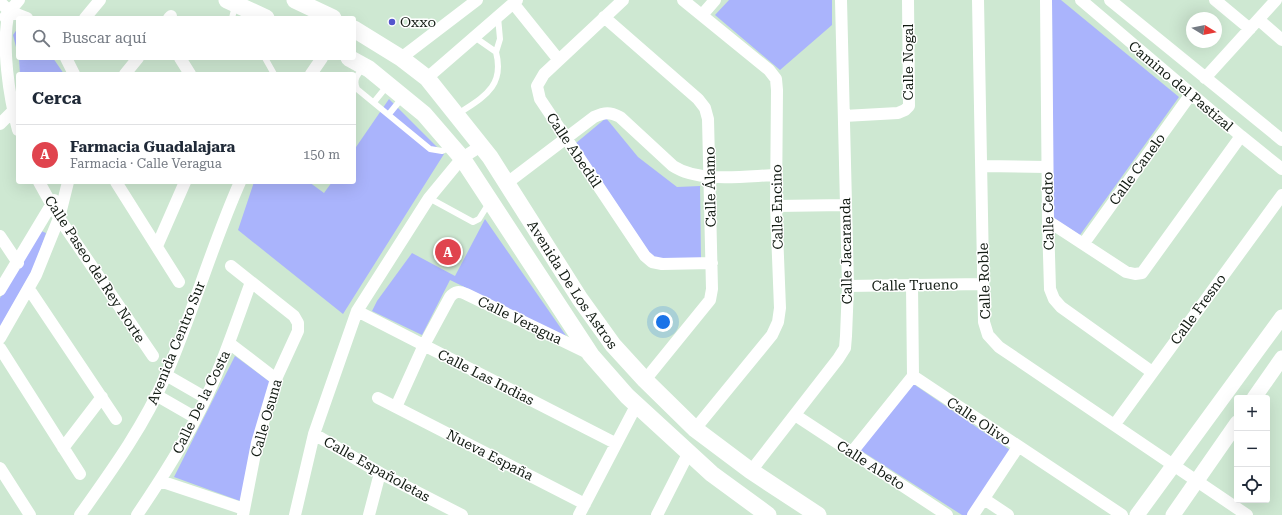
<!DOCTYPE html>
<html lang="es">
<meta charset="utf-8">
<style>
:root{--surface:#fff;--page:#f6f6f7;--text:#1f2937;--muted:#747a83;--line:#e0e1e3;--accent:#5456cd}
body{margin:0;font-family:"Roboto Serif",serif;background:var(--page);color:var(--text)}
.controls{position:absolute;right:12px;bottom:12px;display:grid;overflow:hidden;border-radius:4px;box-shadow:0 4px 16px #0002}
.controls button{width:36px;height:36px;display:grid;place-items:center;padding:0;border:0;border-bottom:1px solid var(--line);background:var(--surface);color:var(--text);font:20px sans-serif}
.compass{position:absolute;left:1186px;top:12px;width:36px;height:36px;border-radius:50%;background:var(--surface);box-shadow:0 4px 16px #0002;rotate:100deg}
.you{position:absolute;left:663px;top:322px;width:14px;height:14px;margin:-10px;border:3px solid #fff;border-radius:50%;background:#1a73e8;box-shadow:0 0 0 6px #1a73e833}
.badge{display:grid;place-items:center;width:26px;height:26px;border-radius:50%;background:var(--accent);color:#fff;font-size:13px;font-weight:700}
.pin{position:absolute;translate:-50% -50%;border:2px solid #fff;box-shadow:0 1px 4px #0006}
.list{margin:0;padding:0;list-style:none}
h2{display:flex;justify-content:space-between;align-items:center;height:52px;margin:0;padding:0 16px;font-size:17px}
h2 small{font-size:13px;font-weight:400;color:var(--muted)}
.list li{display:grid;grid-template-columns:26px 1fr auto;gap:12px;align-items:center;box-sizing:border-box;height:60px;padding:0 16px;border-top:1px solid var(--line)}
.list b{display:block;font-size:15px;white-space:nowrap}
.list p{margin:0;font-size:13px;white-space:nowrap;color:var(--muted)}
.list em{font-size:13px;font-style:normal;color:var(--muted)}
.icon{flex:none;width:22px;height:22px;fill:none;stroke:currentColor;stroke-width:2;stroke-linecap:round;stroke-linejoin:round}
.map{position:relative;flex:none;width:1282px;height:515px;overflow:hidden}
.search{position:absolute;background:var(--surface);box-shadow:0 4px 16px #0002;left:16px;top:16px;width:340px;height:44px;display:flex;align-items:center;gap:10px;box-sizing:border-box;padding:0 14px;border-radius:4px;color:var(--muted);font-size:15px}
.panel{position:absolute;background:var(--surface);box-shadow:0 4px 16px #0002;left:16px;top:72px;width:340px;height:112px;border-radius:4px}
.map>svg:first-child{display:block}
.green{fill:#aab4fc}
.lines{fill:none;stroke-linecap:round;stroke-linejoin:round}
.service{stroke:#fff;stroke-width:6}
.minor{stroke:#fff;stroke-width:12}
.tertiary{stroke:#fff;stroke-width:15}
.secondary{stroke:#fff;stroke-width:17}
.poi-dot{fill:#5456cd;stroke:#fff;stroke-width:1.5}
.labels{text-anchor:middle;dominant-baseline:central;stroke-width:3;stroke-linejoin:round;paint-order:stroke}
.poi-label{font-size:14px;fill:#121b13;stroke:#fff;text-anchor:start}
.street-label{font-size:14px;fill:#121b13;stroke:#fff}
</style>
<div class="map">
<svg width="1282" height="515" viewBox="0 0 1282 515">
<rect width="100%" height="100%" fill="#cee8d2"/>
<!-- green -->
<path class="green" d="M729 0H832V25L780 70 715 15Z
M1052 0H1061L1179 97 1080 235 1053 218Z
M18 28V55L13 35Z
M19 58H53L64 74H20Z
M389 99 444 154 343 314 238 230 254 182H309L324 193 332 182H354V150Z
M606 118 638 157 677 187 700 186 701 259 654 260 576 143Z
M485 219 567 337 450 280 422 335 372 311 377 301 412 253 455 276Z
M39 230 46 233 35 265 0 327V298L22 265Z
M235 356 270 382 240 501 174 477Z
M912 383 1010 450 967 515H962L860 450Z"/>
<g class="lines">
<!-- service -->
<path class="service" d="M232 18 235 6
M496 52 500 39 498 17
M265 58 274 74
M363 68C357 75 353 80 357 89L430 149 442 151 451 147
M374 102 387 86
M389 114 402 98
M458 114C483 97 505 87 496 52L473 36
M429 198 473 222 479 219 489 203"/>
<!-- minor -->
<path class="minor" d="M623 0 544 74 537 86 540 99 645 256 652 262 662 264 712 263
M683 0 769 70 776 79 777 90 776 206 780 308 778 322 772 335 695 429
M978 0 984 322 988 335 999 347 1247 515
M1046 0 1048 221 1050 289 1054 299 1061 307 1152 372
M1081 0 1241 136 1282 169
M1110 0 1282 140
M1215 0 1250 29
M0 2 9 11 27 18
M513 3 558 59
M9 11C1 44 9 97 18 130
M702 15 715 0
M5 17 19 0
M604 17 698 99 705 108 708 119 712 289 710 300 645 380
M85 18 100 0
M169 18 171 16
M1259 20 1282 40
M66 58 74 74
M180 58 190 74
M401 58 477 0
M125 74 138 58
M311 74 322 58
M427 78 517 0
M1205 78 1276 0
M844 116 898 113 905 110 909 106 908 0
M0 124 13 111
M982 166 1047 167
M39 182 59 218 153 356
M116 182 179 282
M507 183 594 117C605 112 610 112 620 117L673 166C699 183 745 176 776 175
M776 206 846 205
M1048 221 1126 272 1135 274 1142 273 1241 136
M0 236 18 263
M1084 243 1191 94
M157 246 185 182
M231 266 294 316 298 323V331L276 379 257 443 243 515
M912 285 913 376 1122 515
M848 286 982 284
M29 289 116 419
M0 290 54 200
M357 311 615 443
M0 338 36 275 59 218 68 182
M229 343 276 379
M0 348 80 474
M166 375 206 398
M156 395 196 418
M378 398 585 504
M396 407 424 345 450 297C455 291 459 291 466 294L590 354
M795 415 947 515
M1115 424 1282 195
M314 434 380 473 462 515
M63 448 102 397
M852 452 913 376
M0 468 30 515
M751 471 838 359 845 348 846 336 848 286 841 0
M160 481 244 509
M984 499 1008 515
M80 515C112 470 144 426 166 375 193 312 212 245 240 182
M137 515C158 484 179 452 196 418 219 375 234 328 251 282
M295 515 314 434 357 311 429 198 462 158 481 146
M369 515 380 473
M579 515 637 404
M657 515 688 454
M973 515 1018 447"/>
<!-- tertiary -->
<path class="tertiary" d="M1254 398 1282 358
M1137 515 1282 317
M1173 515 1237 423"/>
<!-- secondary -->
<g class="secondary">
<path d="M227 0 266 18"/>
<path d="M295 0 333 18"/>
<path id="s1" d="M354 29 401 58 427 78 490 157 580 299 613 345 645 380 695 429 751 471 818 515"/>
<path d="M349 58 369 69 424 114 462 158 591 355 627 396 712 474 768 515"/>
</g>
</g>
<!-- markers -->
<circle class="poi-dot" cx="392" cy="22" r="4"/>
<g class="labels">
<!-- poi labels -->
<g class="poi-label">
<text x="400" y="22">Oxxo</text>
</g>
<!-- street labels -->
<g class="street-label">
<text transform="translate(908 62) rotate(-90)">Calle Nogal</text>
<text transform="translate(1181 86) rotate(40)">Camino del Pastizal</text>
<text transform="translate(574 150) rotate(56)">Calle Abedúl</text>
<text transform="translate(1137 169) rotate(-54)">Calle Canelo</text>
<text transform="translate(710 187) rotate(-91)">Calle Álamo</text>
<text transform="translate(777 207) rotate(-91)">Calle Encino</text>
<text transform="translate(1048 211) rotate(-91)">Calle Cedro</text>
<text transform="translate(846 251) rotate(-91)">Calle Jacaranda</text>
<text transform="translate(95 269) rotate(57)">Calle Paseo del Rey Norte</text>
<text transform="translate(984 281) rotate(-92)">Calle Roble</text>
<text stroke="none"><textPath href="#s1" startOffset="341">Avenida De Los Astros</textPath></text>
<text transform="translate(915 285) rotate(-1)">Calle Trueno</text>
<text transform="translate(1198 309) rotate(-54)">Calle Fresno</text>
<text transform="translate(520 320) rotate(26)">Calle Veragua</text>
<text transform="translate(176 343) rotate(-68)">Avenida Centro Sur</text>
<text transform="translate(486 377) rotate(27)">Calle Las Indias</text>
<text transform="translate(201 402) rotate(-64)">Calle De la Costa</text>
<text transform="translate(266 418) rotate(-74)">Calle Osuna</text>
<text transform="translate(979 421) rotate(34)">Calle Olivo</text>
<text transform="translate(490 455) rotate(27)">Nueva España</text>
<text transform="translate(871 465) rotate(33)">Calle Abeto</text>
<text transform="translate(377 469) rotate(29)">Calle Españoletas</text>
</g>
</g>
</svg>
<div class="controls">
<button>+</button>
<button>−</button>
<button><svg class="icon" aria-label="locate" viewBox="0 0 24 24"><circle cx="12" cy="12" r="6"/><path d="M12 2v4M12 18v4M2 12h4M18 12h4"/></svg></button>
</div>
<svg class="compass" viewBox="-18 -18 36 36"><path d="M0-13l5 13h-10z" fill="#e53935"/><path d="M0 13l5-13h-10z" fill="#747a83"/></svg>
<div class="you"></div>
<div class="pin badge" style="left:448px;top:252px;background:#e0444e">A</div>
<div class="search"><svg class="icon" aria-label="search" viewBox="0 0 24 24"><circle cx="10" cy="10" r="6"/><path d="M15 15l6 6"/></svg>Buscar aquí</div>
<section class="panel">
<h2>Cerca<small></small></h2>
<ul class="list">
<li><span class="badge" style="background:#e0444e">A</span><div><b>Farmacia Guadalajara</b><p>Farmacia · Calle Veragua</p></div><em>150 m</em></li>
</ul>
</section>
</div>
